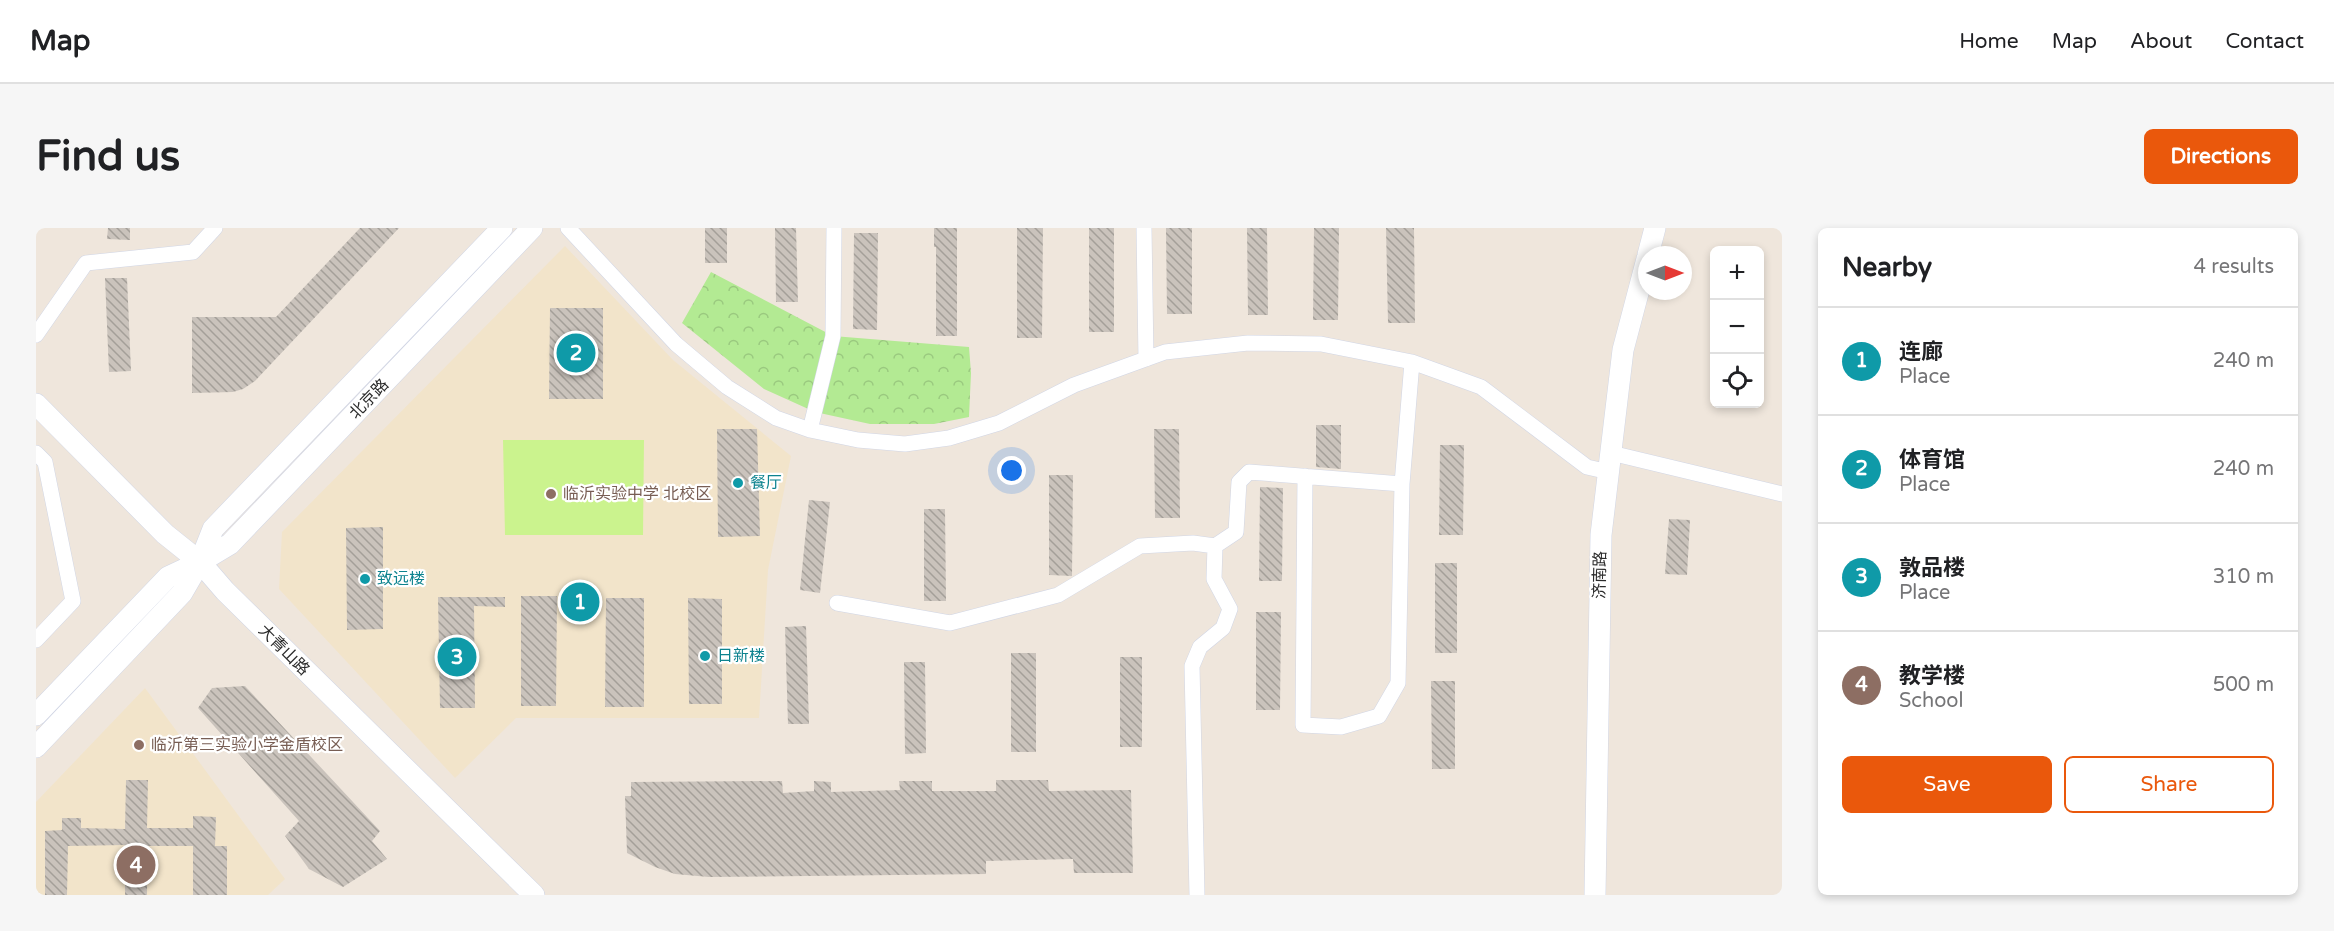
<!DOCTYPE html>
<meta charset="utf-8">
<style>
:root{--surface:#fff;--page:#f6f6f6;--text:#202124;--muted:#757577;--line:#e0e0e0;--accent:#ea580c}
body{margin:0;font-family:"Varela Round","Noto Sans SC",sans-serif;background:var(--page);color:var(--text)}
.controls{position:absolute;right:18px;top:18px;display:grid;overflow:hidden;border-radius:9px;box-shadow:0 3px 9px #0003}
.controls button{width:54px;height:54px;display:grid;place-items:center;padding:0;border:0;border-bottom:2px solid var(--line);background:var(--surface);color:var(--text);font:30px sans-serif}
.compass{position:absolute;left:1602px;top:18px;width:54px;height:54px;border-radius:50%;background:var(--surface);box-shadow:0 3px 9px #0003;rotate:90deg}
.you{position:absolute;left:976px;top:243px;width:21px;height:21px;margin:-15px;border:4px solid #fff;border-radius:50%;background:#1a73e8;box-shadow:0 0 0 9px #1a73e833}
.badge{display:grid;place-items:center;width:39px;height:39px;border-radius:50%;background:var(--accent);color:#fff;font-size:20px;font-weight:700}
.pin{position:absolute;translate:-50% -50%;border:3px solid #fff;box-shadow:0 2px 6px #0006}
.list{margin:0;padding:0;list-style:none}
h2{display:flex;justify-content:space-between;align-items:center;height:78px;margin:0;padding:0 24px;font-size:26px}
h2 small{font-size:20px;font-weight:400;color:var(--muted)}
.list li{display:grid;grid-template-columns:39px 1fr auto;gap:18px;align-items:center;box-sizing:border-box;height:108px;padding:0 24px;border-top:2px solid var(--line)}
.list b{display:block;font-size:22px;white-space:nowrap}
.list p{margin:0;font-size:20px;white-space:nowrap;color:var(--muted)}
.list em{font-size:20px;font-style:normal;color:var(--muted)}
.actions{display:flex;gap:12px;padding:18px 24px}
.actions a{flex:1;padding:14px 0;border:2px solid var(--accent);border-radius:9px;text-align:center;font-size:21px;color:var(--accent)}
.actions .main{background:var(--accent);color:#fff}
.icon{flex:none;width:33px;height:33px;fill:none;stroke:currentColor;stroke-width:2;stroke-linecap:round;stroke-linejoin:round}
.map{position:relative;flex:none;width:1746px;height:667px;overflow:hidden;border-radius:9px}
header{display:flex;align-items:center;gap:36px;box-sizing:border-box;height:84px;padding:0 30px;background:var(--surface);border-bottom:2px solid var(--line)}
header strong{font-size:28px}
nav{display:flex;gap:33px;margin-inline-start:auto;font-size:21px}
.intro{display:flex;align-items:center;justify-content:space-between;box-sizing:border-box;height:144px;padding:0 36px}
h1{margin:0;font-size:42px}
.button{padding:15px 27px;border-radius:9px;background:var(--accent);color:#fff;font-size:21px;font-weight:700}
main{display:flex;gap:36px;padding:0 36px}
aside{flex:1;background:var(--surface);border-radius:9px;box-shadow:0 3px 9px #0003}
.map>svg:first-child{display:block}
.education{fill:#f2e4ca}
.park{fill:url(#park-crowns)}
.pitch{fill:#cbf38e}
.building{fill:url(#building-back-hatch)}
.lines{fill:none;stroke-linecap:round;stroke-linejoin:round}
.street-casing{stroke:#d1d6e5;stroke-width:16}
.secondary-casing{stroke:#d1d6e5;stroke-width:22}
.street{stroke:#fff;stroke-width:15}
.secondary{stroke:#fff;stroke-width:21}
.culture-dot{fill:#0f9aa8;stroke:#fff;stroke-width:2}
.education-dot{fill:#8d6e63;stroke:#fff;stroke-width:2}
.labels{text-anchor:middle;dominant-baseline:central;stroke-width:4.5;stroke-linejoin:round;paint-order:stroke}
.street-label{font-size:16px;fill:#2b2b2b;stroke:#fff}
.culture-label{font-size:16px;fill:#0d838f;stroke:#fff;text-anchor:start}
.education-label{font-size:16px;fill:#785e54;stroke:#fff;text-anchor:start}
</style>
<header>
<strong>Map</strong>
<nav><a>Home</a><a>Map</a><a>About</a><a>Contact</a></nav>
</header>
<div class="intro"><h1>Find us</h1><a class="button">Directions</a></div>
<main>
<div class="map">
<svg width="1746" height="667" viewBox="0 0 1746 667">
<defs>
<pattern id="park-crowns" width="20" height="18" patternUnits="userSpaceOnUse" patternTransform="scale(1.5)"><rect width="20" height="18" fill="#b3ea93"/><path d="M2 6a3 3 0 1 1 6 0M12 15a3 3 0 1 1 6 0" fill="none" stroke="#9ac97f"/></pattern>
<pattern id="building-back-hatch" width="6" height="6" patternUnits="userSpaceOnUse" patternTransform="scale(1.5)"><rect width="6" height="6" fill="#cac3bc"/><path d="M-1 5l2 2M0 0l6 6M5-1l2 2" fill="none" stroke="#a49f99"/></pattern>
</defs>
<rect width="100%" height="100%" fill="#efe6dc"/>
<!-- education -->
<path class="education" d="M529 18 637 132 755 228 732 342 723 490H480L419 550 243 361 246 304Z
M109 460 249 651 232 667H0V574Z"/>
<!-- park -->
<path class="park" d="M675 44 797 108 933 119 935 145 933 189 898 196H834L779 184 728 161 646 95Z"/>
<!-- pitch -->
<path class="pitch" d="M467 212H608L607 307H469Z"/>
<!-- building -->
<path class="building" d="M72 0H94V12L71 11Z
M324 0H363L219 153 207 161 197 164 156 165V89H240Z
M669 0H691V35H669Z
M739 0H760L762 74H740Z
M898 0H921V108H900V19H898Z
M981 0H1007L1006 110H981Z
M1053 0H1078V104H1053Z
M1130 0H1156V86H1131Z
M1211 0H1231L1232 87H1212Z
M1278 0H1303L1302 92H1277Z
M1350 0H1378L1379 95H1352Z
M818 5H842L841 102 817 101Z
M69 50H91L95 143 73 144Z
M514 80H567V171H513Z
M1280 197H1305V241L1280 239Z
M681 201H721L724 308 682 309Z
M1118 201H1143L1144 290H1119Z
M1404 217H1428L1427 307H1403Z
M1013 247H1037L1036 348 1013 347Z
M1224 259 1247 260 1246 353H1223Z
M773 272 794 274 784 365 764 362Z
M888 281H909L910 373H888Z
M1633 291 1654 292 1651 347 1629 346Z
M347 299V401L311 402 310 300Z
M1399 335H1421V425H1399Z
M485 368H521L520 478H485Z
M402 369H469V379L438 378 439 480H404Z
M570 370H608V479H569Z
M652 370 686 371V476H653Z
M1220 384H1245L1244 482H1220Z
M770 398 773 496H752L749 399Z
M975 425H1000V524H975Z
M1084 429H1106V519H1084Z
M868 434H889L890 525 869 526Z
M1395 453H1419V541H1396Z
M209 458 344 603 336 613 351 631 307 659 273 641 249 608 263 593 162 480 176 460Z
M90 552H112L111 600H157V588L180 589 179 618H191V667H157V618H111V667H89V617L32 618 31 667H9V603L26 602V590H45V600L89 601Z
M960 552H1012L1013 563 1095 562 1097 645H1038L1037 631 950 633V646L673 649 639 646 619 639 591 625 589 568H595V554L746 553 747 565 778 563V553L795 554V564L864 562 863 553H896V563H960Z"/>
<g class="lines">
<defs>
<path id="street" d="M532 0 640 116 691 159 740 190 774 202 822 212 869 216 913 210 963 195 1038 157 1129 124 1212 115 1285 116 1376 134 1445 159 1551 239 1573 244
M1108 0 1110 131
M0 107 50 35 157 24 179 0
M774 202 797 108 798 0
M0 225 9 234 37 373 0 412
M1575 225 1746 266
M1269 248 1267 497 1305 499 1343 488 1362 455 1366 256 1376 134
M801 375 914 395 1022 367 1104 318 1157 315 1179 318 1200 304 1203 254 1213 244 1366 256
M1161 667 1156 438 1164 419 1187 400 1194 381 1178 351 1179 318"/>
<path id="secondary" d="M1612 27 1619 0
M0 176 129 306 164 334 189 363 498 667
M0 487 132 349 164 334 194 316 496 0
M0 519 146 365 164 334 177 301 466 0
M1559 667 1565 307 1587 122 1611 31"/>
</defs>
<!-- street casing -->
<use href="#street" class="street-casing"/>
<!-- secondary casing -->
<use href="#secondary" class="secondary-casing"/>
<!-- street -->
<use href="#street" class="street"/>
<!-- secondary -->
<use href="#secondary" class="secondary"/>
</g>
<!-- markers -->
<g class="culture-dot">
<circle cx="702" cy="255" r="6"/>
<circle cx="329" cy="351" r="6"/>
<circle cx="669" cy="428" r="6"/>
</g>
<g class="education-dot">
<circle cx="515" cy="266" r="6"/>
<circle cx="103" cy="517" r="6"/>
</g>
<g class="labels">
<!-- street labels -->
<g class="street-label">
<text transform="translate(333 171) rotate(-46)">北京路</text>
<text transform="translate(1564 347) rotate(-89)">济南路</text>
<text transform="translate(248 422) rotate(45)">大青山路</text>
</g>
<!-- culture labels -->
<g class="culture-label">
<text x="714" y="255">餐厅</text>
<text x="341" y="351">致远楼</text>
<text x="681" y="428">日新楼</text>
</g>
<!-- education labels -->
<g class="education-label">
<text x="527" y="266">临沂实验中学 北校区</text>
<text x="115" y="517">临沂第三实验小学金盾校区</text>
</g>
</g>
</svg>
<div class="controls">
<button>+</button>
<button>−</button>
<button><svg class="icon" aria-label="locate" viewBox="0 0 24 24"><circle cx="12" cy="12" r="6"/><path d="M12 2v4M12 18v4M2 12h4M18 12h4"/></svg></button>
</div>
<svg class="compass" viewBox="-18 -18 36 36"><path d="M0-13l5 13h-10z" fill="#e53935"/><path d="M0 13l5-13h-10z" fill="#757577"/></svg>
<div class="you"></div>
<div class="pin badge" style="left:544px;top:374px;background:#0f9aa8">1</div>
<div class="pin badge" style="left:540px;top:125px;background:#0f9aa8">2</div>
<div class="pin badge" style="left:421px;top:429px;background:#0f9aa8">3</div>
<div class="pin badge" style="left:100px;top:637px;background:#8d6e63">4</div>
</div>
<aside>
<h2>Nearby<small>4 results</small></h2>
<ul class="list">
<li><span class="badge" style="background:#0f9aa8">1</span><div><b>连廊</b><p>Place</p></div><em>240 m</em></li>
<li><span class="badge" style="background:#0f9aa8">2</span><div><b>体育馆</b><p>Place</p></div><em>240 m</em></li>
<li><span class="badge" style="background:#0f9aa8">3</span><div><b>敦品楼</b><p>Place</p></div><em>310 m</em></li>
<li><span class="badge" style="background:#8d6e63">4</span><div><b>教学楼</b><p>School</p></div><em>500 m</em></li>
</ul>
<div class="actions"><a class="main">Save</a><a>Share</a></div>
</aside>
</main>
